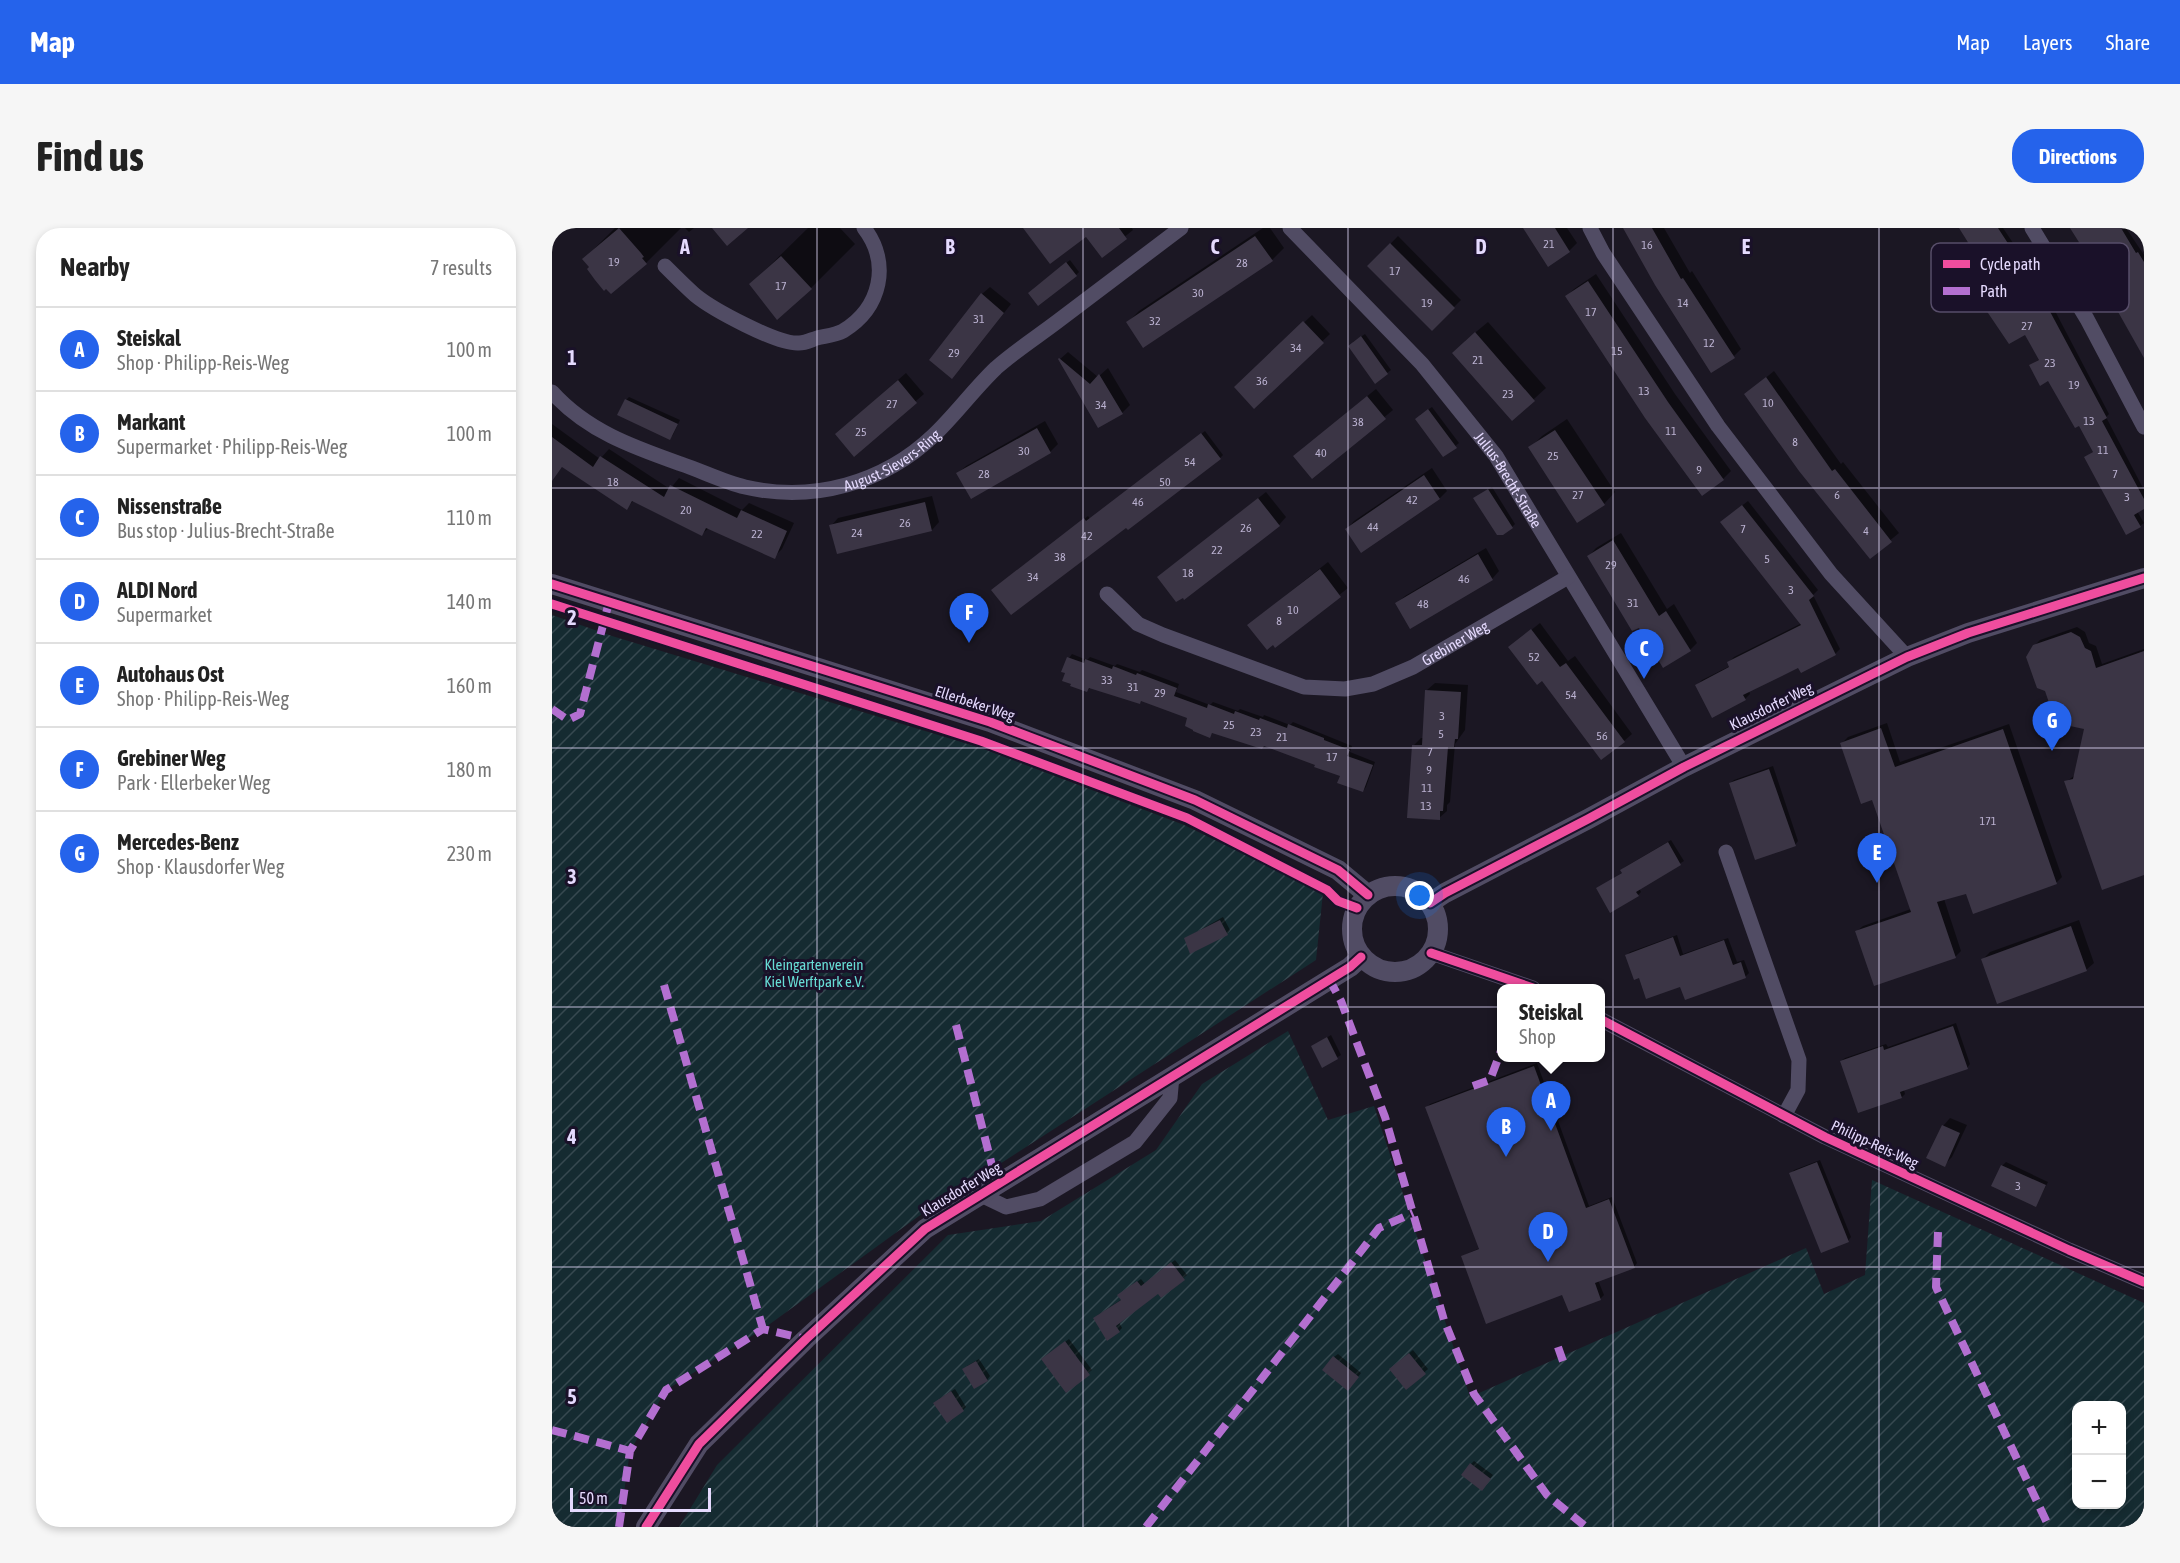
<!DOCTYPE html>
<meta charset="utf-8">
<style>
:root{--surface:#fff;--page:#f6f6f6;--text:#222;--muted:#767676;--line:#e0e0e0;--accent:#2563eb}
body{margin:0;font-family:"Asap Condensed",sans-serif;background:var(--page);color:var(--text)}
.controls{position:absolute;right:18px;bottom:18px;display:grid;overflow:hidden;border-radius:12px;box-shadow:0 3px 9px #0003}
.controls button{width:54px;height:54px;display:grid;place-items:center;padding:0;border:0;border-bottom:2px solid var(--line);background:var(--surface);color:var(--text);font:30px sans-serif}
.scale{position:absolute;left:18px;bottom:15px;width:141px;box-sizing:border-box;padding-left:6px;border:3px solid #e5dafe;border-top:0;font-size:16px;line-height:21px;white-space:nowrap;color:#e5dafe;-webkit-text-stroke:4px #1a1129;paint-order:stroke}
.you{position:absolute;left:868px;top:668px;width:21px;height:21px;margin:-15px;border:4px solid #fff;border-radius:50%;background:#1a73e8;box-shadow:0 0 0 9px #1a73e833}
.badge{display:grid;place-items:center;width:39px;height:39px;border-radius:50%;background:var(--accent);color:#fff;font-size:20px;font-weight:700}
.pin{position:absolute;translate:-50% -50px;filter:drop-shadow(0 2px 3px #0008)}
.pin::after{content:'';position:absolute;top:32px;width:21px;height:18px;background:inherit;clip-path:polygon(0 0,100% 0,50% 100%)}
.popup{position:absolute;left:945px;top:756px;width:108px;height:78px;box-sizing:border-box;display:grid;place-content:center;border-radius:12px;background:var(--surface);filter:drop-shadow(0 2px 4px #0005);font-size:20px;white-space:nowrap;color:var(--muted)}
.popup b{font-size:22px;color:var(--text)}
.popup::after{content:'';position:absolute;left:50%;top:100%;margin-left:-12px;border:12px solid transparent;border-top-color:var(--surface)}
.list{margin:0;padding:0;list-style:none}
h2{display:flex;justify-content:space-between;align-items:center;height:78px;margin:0;padding:0 24px;font-size:26px}
h2 small{font-size:20px;font-weight:400;color:var(--muted)}
.list li{display:grid;grid-template-columns:39px 1fr auto;gap:18px;align-items:center;box-sizing:border-box;height:84px;padding:0 24px;border-top:2px solid var(--line)}
.list b{display:block;font-size:22px;white-space:nowrap}
.list p{margin:0;font-size:20px;white-space:nowrap;color:var(--muted)}
.list em{font-size:20px;font-style:normal;color:var(--muted)}
.map{position:relative;flex:none;width:1592px;height:1299px;overflow:hidden;border-radius:24px}
header{display:flex;align-items:center;gap:36px;box-sizing:border-box;height:84px;padding:0 30px;background:var(--accent);color:#fff}
header strong{font-size:28px}
nav{display:flex;gap:33px;margin-inline-start:auto;font-size:21px}
.intro{display:flex;align-items:center;justify-content:space-between;box-sizing:border-box;height:144px;padding:0 36px}
h1{margin:0;font-size:42px}
.button{padding:15px 27px;border-radius:24px;background:var(--accent);color:#fff;font-size:21px;font-weight:700}
main{display:flex;gap:36px;padding:0 36px}
aside{flex:1;background:var(--surface);border-radius:24px;box-shadow:0 3px 9px #0003}
.map>svg:first-child{display:block}
.garden{fill:url(#garden-furrows);fill-rule:evenodd}
.shadow{fill:#0007}
.building{fill:#3b3545}
.lines{fill:none;stroke-linecap:round;stroke-linejoin:round}
.minor{stroke:#514c64;stroke-width:15}
.tertiary{stroke:#514c64;stroke-width:20}
.quiet{stroke:#b36fd0;stroke-width:8;stroke-dasharray:15 8;stroke-linecap:butt}
.cycleway-casing{stroke:#1a1129;stroke-width:13}
.cycleway{stroke:#ef4d9e;stroke-width:9}
.grid{fill:none;stroke:#e5dafe;stroke-width:1.5;stroke-opacity:0.55}
.labels{text-anchor:middle;dominant-baseline:central;stroke-width:6;stroke-linejoin:round;paint-order:stroke}
.number-label{font-size:12px;fill:#bab1d0}
.street-label{font-size:15px;fill:#e5dafe;stroke:#1a1129}
.park-label{font-size:15px;fill:#67ddd5;stroke:#1a1129}
.key{fill:#1a1129;stroke:#574d69;stroke-width:1.5}
.key-label{font-size:16px;fill:#e5dafe}
.grid-label{font-size:20px;text-anchor:middle;font-weight:bold;fill:#e5dafe;stroke:#1a1129;stroke-width:6;stroke-linejoin:round;paint-order:stroke}
</style>
<header>
<strong>Map</strong>
<nav><a>Map</a><a>Layers</a><a>Share</a></nav>
</header>
<div class="intro"><h1>Find us</h1><a class="button">Directions</a></div>
<main>
<aside>
<h2>Nearby<small>7 results</small></h2>
<ul class="list">
<li><span class="badge">A</span><div><b>Steiskal</b><p>Shop · Philipp-Reis-Weg</p></div><em>100 m</em></li>
<li><span class="badge">B</span><div><b>Markant</b><p>Supermarket · Philipp-Reis-Weg</p></div><em>100 m</em></li>
<li><span class="badge">C</span><div><b>Nissenstraße</b><p>Bus stop · Julius-Brecht-Straße</p></div><em>110 m</em></li>
<li><span class="badge">D</span><div><b>ALDI Nord</b><p>Supermarket</p></div><em>140 m</em></li>
<li><span class="badge">E</span><div><b>Autohaus Ost</b><p>Shop · Philipp-Reis-Weg</p></div><em>160 m</em></li>
<li><span class="badge">F</span><div><b>Grebiner Weg</b><p>Park · Ellerbeker Weg</p></div><em>180 m</em></li>
<li><span class="badge">G</span><div><b>Mercedes-Benz</b><p>Shop · Klausdorfer Weg</p></div><em>230 m</em></li>
</ul>
</aside>
<div class="map">
<svg width="1592" height="1299" viewBox="0 0 1592 1299">
<defs>
<pattern id="garden-furrows" width="10" height="10" patternUnits="userSpaceOnUse" patternTransform="scale(1.5)"><rect width="10" height="10" fill="#152b31"/><path d="M-1 1l2-2M0 10L10 0M9 11l2-2" fill="none" stroke="#374950"/></pattern>
</defs>
<rect width="100%" height="100%" fill="#1b1723"/>
<!-- garden -->
<path class="garden" d="M0 387 60 408 429 520 632 597 771 665 764 732 367 988 211 1101 114 1162 78 1223 67 1299H0Z
M736 803 776 892 822 878 918 1169 1254 1020 1272 1066 1313 1047 1320 952 1592 1075V1299H127L165 1237 396 1007 489 993 604 922 650 856ZM1524 1178H1570V1276H1524Z"/>
<!-- shadow -->
<path class="shadow" d="M63 0H129L94 35 39 39 32 31Z
M133 0H142L137 4Z
M256 0H288L303 16 259 60 226 89 199 56Z
M473 0H580L581 2 550 27 535 7Z
M711 0H718L732 20 720 32 576 94 587 83Z
M973 0H1015L1025 15 1017 23 996 37Z
M1072 0H1112L1138 45 1140 43 1189 121 1182 128Z
M1437 0H1451L1491 60 1557 186 1554 189 1592 262V280L1585 283 1592 295 1588 298 1534 229 1542 223 1528 196 1497 151 1479 137 1488 131 1453 70Z
M1519 0H1560L1563 5 1574 0 1592 27V128L1551 49Z
M846 8 909 72 880 101 817 38Z
M518 32 527 44 524 47 481 61Z
M1044 46 1123 166 1179 243 1171 251 1015 68 1022 61Z
M438 59 459 76 408 141 430 66Z
M760 87 778 106 702 178 684 159Z
M936 94 994 160 960 191 913 113Z
M813 106 839 142 835 145 801 114Z
M516 124 546 149 556 140 578 177 570 185 507 132Z
M1222 143 1289 236 1291 234 1347 305 1318 329 1194 166Z
M354 145 372 166 302 227 293 198Z
M824 161 841 182 760 249 750 221Z
M77 169 128 192 121 207 118 210 74 172Z
M880 179 907 215 892 227 868 187Z
M1015 191 1063 264 1052 276 978 220 990 208Z
M493 193 506 216 498 224 406 245 414 238Z
M0 196 48 231 57 221 118 261 127 250 190 282 197 275 242 295 230 321 222 329 157 300 150 306 82 272 75 280 11 238 3 247 0 246Z
M653 203 671 227 668 230 445 358 536 288 538 291Z
M880 240 895 263 888 270 810 323 795 301 802 293Z
M940 259 963 296 960 299 927 267Z
M714 264 734 289 727 297 631 367 607 349Z
M380 268 387 294 380 302 279 298 286 290Z
M1196 273 1266 362 1261 367 1288 421 1283 426 1247 438 1197 463 1198 466 1193 471 1145 457 1150 452 1178 438 1177 434 1182 429 1250 395 1175 289Z
M1069 305 1115 381 1122 376 1145 415 1138 422 1087 398 1037 328 1044 320Z
M934 320 947 343 940 351 845 375 853 368Z
M776 334 796 360 723 418 705 390Z
M988 395 1016 433 1023 428 1080 506 1072 513 990 451 958 419Z
M1525 399 1533 404 1537 415 1544 418 1550 436 1592 421V645L1514 554 1523 547 1533 500 1482 418 1488 412Z
M520 426 535 432 538 429 563 438 565 436 588 444 590 442 627 456 624 464 658 477 661 474 686 483 688 481 711 489 712 487 738 497 741 494 800 518 798 524 823 534 814 559 811 563 790 547 765 536 713 517 661 504 658 508 637 489 590 472 588 475 539 459 535 463 517 430Z
M883 455 916 457 913 502 903 516 898 574 895 577V583L887 590 862 517 869 510H872L875 462Z
M1335 495 1348 534 1457 496 1510 649 1505 654 1422 684 1415 664 1392 671 1409 723 1404 728 1323 756 1305 703 1311 698 1359 681 1321 570 1290 515 1296 509Z
M1221 538 1246 613 1243 617 1178 555 1182 552Z
M1119 612 1132 633 1087 660 1089 664 1086 667 1045 661 1071 644 1070 642 1073 639Z
M671 689 678 702 675 706 634 710Z
M1527 692 1542 735 1534 742 1431 731 1438 724Z
M1125 707 1131 726 1176 710 1185 734 1192 732 1197 745 1194 748 1134 770 1129 757 1088 748 1075 727 1078 724Z
M1404 795 1418 836 1415 840 1352 862 1353 866 1350 869 1289 833 1293 830 1334 816 1336 819Z
M779 807 789 827 771 838 761 818Z
M985 835 1037 978 1060 969 1085 1035 1082 1039 1046 1052 1052 1067 1048 1071 1011 1065 910 1028 928 1020 875 879 878 876Z
M1398 890 1415 897 1400 929 1392 937 1391 898Z
M1268 932 1299 1009 1296 1013 1239 946 1242 942Z
M1454 934 1496 954 1484 977 1450 938Z
M623 1032 635 1047 610 1068 607 1064 567 1094 570 1100 567 1103 546 1087 570 1071 571 1064 589 1051 593 1056Z
M517 1111 540 1142 514 1163 494 1128Z
M861 1122 876 1141 855 1160 842 1138Z
M786 1126 809 1145 799 1158 782 1129Z
M427 1131 438 1148 435 1152 415 1138Z
M403 1161 414 1179 411 1182 387 1171Z
M922 1233 941 1247 933 1257 919 1236Z"/>
<!-- building -->
<path class="building" d="M67 0 89 25 92 29 90 30 95 36 59 66 54 61 52 63 43 52 35 41 37 39 30 31Z
M160 0H196L175 18Z
M471 0H567L575 11 550 30 534 9 498 36Z
M971 0H1003L1018 24 996 39Z
M1071 0H1100L1129 51 1131 50 1183 130 1159 145 1103 57Z
M1407 0H1446L1487 63 1555 190 1550 193 1592 271V281L1582 287 1589 299 1574 307 1532 229 1541 224 1527 198 1523 200 1496 153 1488 158 1477 137 1487 132 1473 107 1457 116 1434 82 1451 70Z
M1518 0H1569L1584 25 1586 24 1592 34V130L1547 50 1549 49Z
M703 8 721 33 591 120 574 94Z
M838 15 903 80 880 103 815 38Z
M229 28 260 61 225 92 197 56Z
M514 34 525 48 486 78 476 65Z
M1036 53 1116 174 1172 252 1150 268 1093 190 1013 68Z
M429 65 452 85 400 151 377 132Z
M751 93 772 115 702 181 682 159Z
M923 104 983 173 960 193 900 125Z
M809 108 836 146 823 156 796 118Z
M507 130 538 156 547 146 571 186 546 200 506 131Z
M1214 149 1280 243 1283 241 1340 314 1318 331 1247 243 1192 166Z
M346 152 365 175 302 229 283 206Z
M815 168 834 191 760 251 741 228Z
M73 171 126 196 118 212 65 187Z
M876 181 905 220 891 229 863 191Z
M485 200 499 225 419 271 404 245Z
M1003 202 1053 277 1025 295 976 219Z
M649 205 669 231 576 302 574 300 459 387 439 362 532 290 534 293Z
M0 209 41 239 48 228 112 269 118 257 185 290 189 282 235 303 223 331 154 300 150 308 80 273 75 282 10 239 0 253Z
M872 247 888 271 809 325 793 301Z
M936 261 961 300 951 307H945L921 270Z
M706 270 728 298 632 372 631 370 624 374 605 349Z
M373 274 380 303 285 326 277 297Z
M1190 277 1262 368 1257 372 1284 427 1249 445 1246 440 1232 447 1191 467 1194 472 1160 490 1143 457 1177 439 1175 434 1249 397 1168 294Z
M1061 312 1107 388 1114 383 1139 423 1111 440 1087 400 1080 403 1035 328Z
M926 326 941 352 858 401 843 375Z
M768 341 789 369 723 420 721 417 715 422 695 397Z
M979 401 1008 439 1014 435 1073 514 1049 532 990 453 985 457 956 419Z
M1519 404 1528 409 1533 420 1539 423 1544 440 1592 423V647L1550 662 1512 553 1521 551 1532 501 1504 495 1493 463 1485 460 1474 429 1481 417Z
M515 429 532 435 533 431 560 441 561 438 584 447 585 445 625 460 622 468 655 480 656 476 682 486 683 483 707 492 708 490 735 500 736 496 772 510V512L798 522 795 528 821 537 811 564 785 555 788 548 762 539 763 537 712 518 710 521 660 505 658 510 641 503V502L633 498 635 490 589 473 588 476 537 460 535 464 518 458 519 456 510 453 513 445 509 444Z
M873 462 909 464 906 511H903L902 519H896L891 583H888V592L855 590 860 517H870Z
M1329 500 1343 539 1451 501 1505 656 1421 686 1414 666 1385 674 1404 730 1322 758 1303 703 1359 684 1320 572 1309 576 1288 515Z
M1217 541 1244 618 1203 632 1177 555Z
M1116 614 1129 637 1084 664 1087 668 1058 685 1044 660 1070 645 1068 642Z
M668 692 676 707 638 726 632 710Z
M1519 698 1535 743 1445 776 1429 731Z
M1121 709 1128 728 1172 712 1181 737 1189 734 1194 750 1133 772 1128 759 1094 771 1087 750 1082 752 1073 727Z
M1401 798 1416 841 1348 864 1350 870 1306 885 1288 833 1331 818 1332 822Z
M775 809 786 831 770 840 759 818Z
M982 838 1034 980 1057 971 1083 1040 1043 1055 1049 1072 1017 1084 1010 1067 934 1096 909 1028 927 1021 873 879Z
M1390 897 1408 905 1393 939 1374 930Z
M1265 934 1297 1014 1269 1025 1237 945Z
M1449 937 1494 957 1484 979 1439 958Z
M619 1034 633 1052 609 1070 606 1066 564 1098 568 1104 555 1113 541 1090 569 1072 565 1067 585 1053 589 1058Z
M513 1113 538 1147 514 1165 489 1131Z
M857 1125 874 1146 854 1162 837 1141Z
M781 1128 807 1149 796 1163 770 1142Z
M424 1133 436 1153 422 1161 410 1141Z
M399 1163 412 1183 395 1195 381 1175Z
M918 1235 939 1251 930 1263 909 1247Z"/>
<g class="lines">
<!-- minor -->
<g class="minor">
<path id="s1" d="M738 0 870 136 944 228 1132 539"/>
<path d="M1038 0 1051 25 1166 198 1279 346 1355 429"/>
<path d="M1480 0 1535 91 1592 199"/>
<path d="M113 38C123 48 133 58 143 67 160 81 226 117 247 115 253 115 259 112 265 110 273 108 284 107 291 103 329 80 339 35 312 0"/>
<path id="s2" d="M0 164C35 203 81 219 129 236 150 243 172 254 193 259 261 275 332 255 382 207 404 186 422 161 444 140 463 123 485 109 506 93 547 62 588 31 629 0"/>
<path id="s3" d="M555 366 586 396 611 407 752 459 793 461 821 456 861 439 1016 349"/>
<path d="M1174 624 1247 832 1246 862 1232 888"/>
<path d="M879 725 981 760"/>
<path d="M1048 791 1273 909 1517 1022 1592 1054"/>
<path d="M429 967 454 979 488 971 583 914 618 870 620 848"/>
</g>
<!-- tertiary -->
<path class="tertiary" d="M0 356 438 494 643 572 786 642 816 667
M800 701a43 43 0 1 1 86 0a43 43 0 1 1-86 0Z
M878 675 893 665 1036 591 1132 539 1355 429 1416 405 1592 350
M94 1299 147 1216 254 1111 373 1001 798 739 809 729"/>
<!-- quiet -->
<path class="quiet" d="M0 481 16 492 28 486 57 374
M777 751 789 773 833 889 892 1092 922 1166 995 1267 1034 1299
M112 757 211 1101
M404 797 445 957
M921 858 938 852 950 820
M1386 1004 1384 1059 1497 1299
M1006 1119 1013 1139
M0 1202 78 1223
M67 1299 78 1223 114 1162 211 1101 254 1111
M594 1299 827 1000 861 985"/>
<defs>
<path id="cycleway" d="M0 356 438 494 643 572 786 642 816 667
M0 376 429 513 635 590 775 662 786 673 805 680
M878 675 893 665 1036 591 1132 539 1355 429 1416 405 1592 350
M879 725 981 760
M1048 791 1273 909 1517 1022 1592 1054
M94 1299 147 1216 254 1111 373 1001 798 739 809 729"/>
</defs>
<!-- cycleway casing -->
<use href="#cycleway" class="cycleway-casing"/>
<!-- cycleway -->
<use href="#cycleway" class="cycleway"/>
</g>
<!-- grid -->
<path class="grid" d="M265 0V1299M531 0V1299M796 0V1299M1061 0V1299M1327 0V1299M0 260H1592M0 520H1592M0 779H1592M0 1039H1592"/>
<g class="labels">
<!-- number labels -->
<g class="number-label">
<text x="997" y="16">21</text>
<text x="1095" y="17">16</text>
<text x="62" y="34">19</text>
<text x="690" y="35">28</text>
<text x="843" y="43">17</text>
<text x="229" y="58">17</text>
<text x="646" y="65">30</text>
<text x="875" y="75">19</text>
<text x="1131" y="75">14</text>
<text x="1039" y="84">17</text>
<text x="427" y="91">31</text>
<text x="603" y="93">32</text>
<text x="1475" y="98">27</text>
<text x="1157" y="115">12</text>
<text x="744" y="120">34</text>
<text x="1065" y="123">15</text>
<text x="402" y="125">29</text>
<text x="926" y="132">21</text>
<text x="1498" y="135">23</text>
<text x="710" y="153">36</text>
<text x="1522" y="157">19</text>
<text x="1092" y="163">13</text>
<text x="956" y="166">23</text>
<text x="1216" y="175">10</text>
<text x="340" y="176">27</text>
<text x="549" y="177">34</text>
<text x="1537" y="193">13</text>
<text x="806" y="194">38</text>
<text x="1119" y="203">11</text>
<text x="309" y="204">25</text>
<text x="1243" y="214">8</text>
<text x="1551" y="222">11</text>
<text x="472" y="223">30</text>
<text x="769" y="225">40</text>
<text x="1001" y="228">25</text>
<text x="638" y="234">54</text>
<text x="1147" y="242">9</text>
<text x="432" y="246">28</text>
<text x="1563" y="246">7</text>
<text x="61" y="254">18</text>
<text x="613" y="254">50</text>
<text x="1026" y="267">27</text>
<text x="1285" y="267">6</text>
<text x="1575" y="269">3</text>
<text x="860" y="272">42</text>
<text x="586" y="274">46</text>
<text x="134" y="282">20</text>
<text x="353" y="295">26</text>
<text x="821" y="299">44</text>
<text x="694" y="300">26</text>
<text x="1191" y="301">7</text>
<text x="1314" y="303">4</text>
<text x="305" y="305">24</text>
<text x="205" y="306">22</text>
<text x="535" y="308">42</text>
<text x="665" y="322">22</text>
<text x="508" y="329">38</text>
<text x="1215" y="331">5</text>
<text x="1059" y="337">29</text>
<text x="636" y="345">18</text>
<text x="481" y="349">34</text>
<text x="912" y="351">46</text>
<text x="1239" y="362">3</text>
<text x="1081" y="375">31</text>
<text x="871" y="376">48</text>
<text x="741" y="382">10</text>
<text x="727" y="393">8</text>
<text x="982" y="429">52</text>
<text x="555" y="452">33</text>
<text x="581" y="459">31</text>
<text x="608" y="465">29</text>
<text x="1019" y="467">54</text>
<text x="890" y="488">3</text>
<text x="677" y="497">25</text>
<text x="704" y="504">23</text>
<text x="889" y="506">5</text>
<text x="1050" y="508">56</text>
<text x="730" y="509">21</text>
<text x="878" y="524">7</text>
<text x="780" y="529">17</text>
<text x="877" y="542">9</text>
<text x="875" y="560">11</text>
<text x="874" y="578">13</text>
<text x="1436" y="593">171</text>
<text x="1466" y="958">3</text>
</g>
<!-- street labels -->
<g class="street-label">
<text stroke="none"><textPath href="#s2" startOffset="372">August-Sievers-Ring</textPath></text>
<text stroke="none"><textPath href="#s1" startOffset="334">Julius-Brecht-Straße</textPath></text>
<text stroke="none"><textPath href="#s3" startOffset="382">Grebiner Weg</textPath></text>
<text transform="translate(423 475) rotate(18)">Ellerbeker Weg</text>
<text transform="translate(1219 478) rotate(-26)">Klausdorfer Weg</text>
<text transform="translate(1323 916) rotate(25)">Philipp-Reis-Weg</text>
<text transform="translate(409 961) rotate(-31)">Klausdorfer Weg</text>
</g>
<!-- park labels -->
<g class="park-label">
<text x="262" y="736">Kleingartenverein<tspan x="262" dy="17">Kiel Werftpark e.V.</tspan></text>
</g>
</g>
<!-- legend -->
<rect x="1379" y="15" width="198" height="69" rx="9" class="key"/>
<rect x="1391" y="32" width="27" height="8" fill="#ef4d9e"/>
<rect x="1391" y="59" width="27" height="8" fill="#b36fd0"/>
<g class="key-label">
<text x="1428" y="42">Cycle path</text>
<text x="1428" y="69">Path</text>
</g>
<g class="grid-label">
<text x="133" y="26">A</text>
<text x="398" y="26">B</text>
<text x="663" y="26">C</text>
<text x="929" y="26">D</text>
<text x="1194" y="26">E</text>
<text x="20" y="137">1</text>
<text x="20" y="397">2</text>
<text x="20" y="656">3</text>
<text x="20" y="916">4</text>
<text x="20" y="1176">5</text>
</g>
</svg>
<div class="controls">
<button>+</button>
<button>−</button>
</div>
<div class="scale">50 m</div>
<div class="you"></div>
<div class="pin badge" style="left:999px;top:903px">A</div>
<div class="popup"><b>Steiskal</b>Shop</div>
<div class="pin badge" style="left:954px;top:929px">B</div>
<div class="pin badge" style="left:1092px;top:451px">C</div>
<div class="pin badge" style="left:996px;top:1034px">D</div>
<div class="pin badge" style="left:1325px;top:655px">E</div>
<div class="pin badge" style="left:417px;top:415px">F</div>
<div class="pin badge" style="left:1500px;top:523px">G</div>
</div>
</main>
